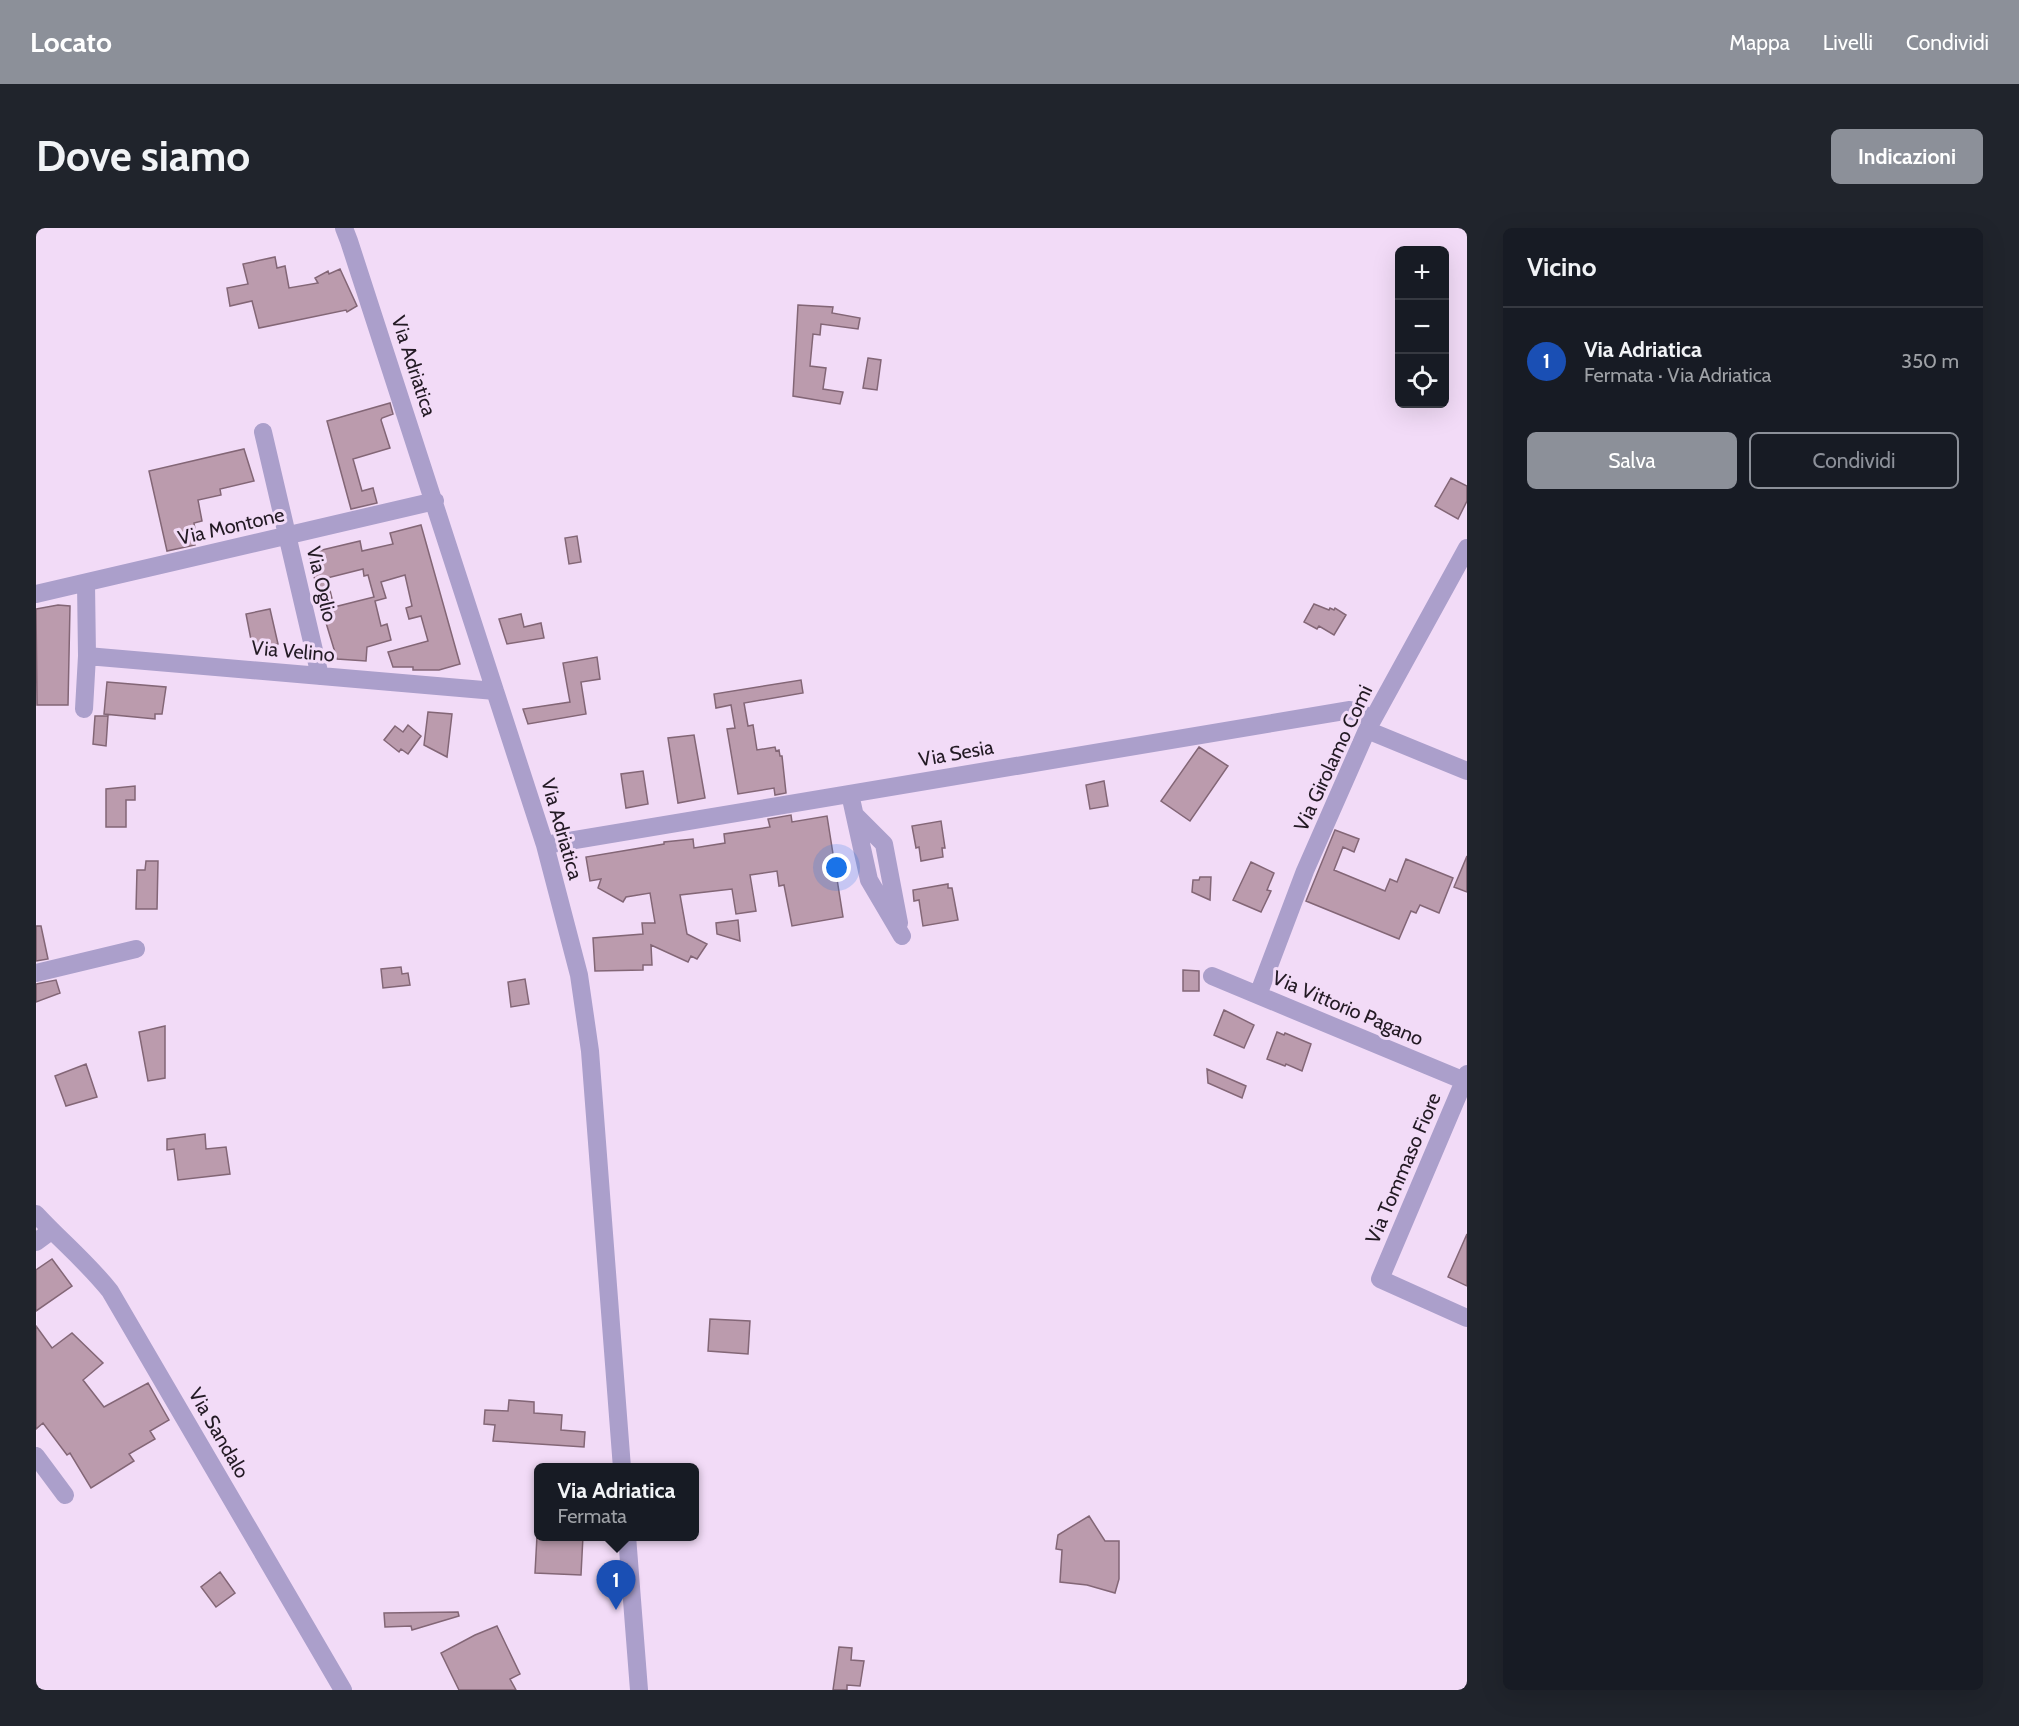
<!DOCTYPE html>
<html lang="it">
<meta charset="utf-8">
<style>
:root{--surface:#171b24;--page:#20242c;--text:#f1f3f6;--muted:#9ea1a6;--line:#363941;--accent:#8c9099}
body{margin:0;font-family:Cabin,sans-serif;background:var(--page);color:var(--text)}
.controls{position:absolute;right:18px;top:18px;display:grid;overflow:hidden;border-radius:9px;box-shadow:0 6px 24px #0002}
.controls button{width:54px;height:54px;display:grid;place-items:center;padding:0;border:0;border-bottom:2px solid var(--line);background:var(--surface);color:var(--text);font:30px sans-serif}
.you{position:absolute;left:801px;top:640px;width:21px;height:21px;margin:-15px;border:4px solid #fff;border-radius:50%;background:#1a73e8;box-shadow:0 0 0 9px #1a73e833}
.badge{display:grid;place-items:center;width:39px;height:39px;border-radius:50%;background:var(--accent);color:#fff;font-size:20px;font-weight:700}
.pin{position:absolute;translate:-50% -50px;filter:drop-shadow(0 2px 3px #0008)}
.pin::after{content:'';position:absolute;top:32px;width:21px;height:18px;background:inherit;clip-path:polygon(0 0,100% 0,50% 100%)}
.popup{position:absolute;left:498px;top:1235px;width:165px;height:78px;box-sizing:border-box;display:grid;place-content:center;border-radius:9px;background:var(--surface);filter:drop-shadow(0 2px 4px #0005);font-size:20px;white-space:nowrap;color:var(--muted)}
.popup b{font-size:22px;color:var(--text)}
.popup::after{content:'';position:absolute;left:50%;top:100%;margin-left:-12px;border:12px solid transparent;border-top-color:var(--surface)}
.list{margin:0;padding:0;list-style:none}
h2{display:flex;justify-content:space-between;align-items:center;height:78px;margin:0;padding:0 24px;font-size:26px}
h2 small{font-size:20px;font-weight:400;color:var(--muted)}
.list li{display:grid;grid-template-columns:39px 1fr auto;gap:18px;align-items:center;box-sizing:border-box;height:108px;padding:0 24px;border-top:2px solid var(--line)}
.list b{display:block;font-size:22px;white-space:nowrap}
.list p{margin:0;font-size:20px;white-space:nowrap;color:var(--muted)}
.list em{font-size:20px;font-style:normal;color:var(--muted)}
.actions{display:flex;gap:12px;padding:18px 24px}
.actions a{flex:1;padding:14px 0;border:2px solid var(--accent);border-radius:9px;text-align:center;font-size:21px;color:var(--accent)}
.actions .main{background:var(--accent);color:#fff}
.icon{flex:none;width:33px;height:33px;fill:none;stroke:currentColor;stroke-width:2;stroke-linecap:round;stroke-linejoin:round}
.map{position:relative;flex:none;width:1431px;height:1462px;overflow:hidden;border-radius:9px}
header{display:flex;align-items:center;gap:36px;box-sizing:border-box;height:84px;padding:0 30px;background:var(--accent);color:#fff}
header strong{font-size:28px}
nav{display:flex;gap:33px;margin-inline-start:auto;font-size:21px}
.intro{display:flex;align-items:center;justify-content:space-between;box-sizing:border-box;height:144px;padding:0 36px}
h1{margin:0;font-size:42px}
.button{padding:15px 27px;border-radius:9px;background:var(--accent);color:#fff;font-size:21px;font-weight:700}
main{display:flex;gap:36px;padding:0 36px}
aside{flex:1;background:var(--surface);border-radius:9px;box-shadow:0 6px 24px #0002}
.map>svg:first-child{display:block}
.building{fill:#bb9bad;stroke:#836676;stroke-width:1.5;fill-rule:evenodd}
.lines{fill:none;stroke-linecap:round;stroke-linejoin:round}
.minor{stroke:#ab9fcb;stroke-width:18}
.labels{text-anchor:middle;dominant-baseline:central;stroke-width:6;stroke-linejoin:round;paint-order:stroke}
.street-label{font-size:20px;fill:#231a24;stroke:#f2dbf7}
</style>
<header>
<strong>Locato</strong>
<nav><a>Mappa</a><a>Livelli</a><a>Condividi</a></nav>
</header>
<div class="intro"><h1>Dove siamo</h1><a class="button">Indicazioni</a></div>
<main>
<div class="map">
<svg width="1431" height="1462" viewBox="0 0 1431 1462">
<rect width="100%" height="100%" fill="#f2dbf7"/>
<!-- building -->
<path class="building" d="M239 29 241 40 249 38 253 60 282 55 279 50 292 43 293 46 304 41 321 78 311 84 310 82 223 100 216 73 194 78 191 60 212 56 207 36Z
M762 77 797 79 796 85 824 90 822 101 785 96 784 107 777 106 774 138 790 140 787 161 807 164 804 176 757 168Z
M832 130 845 132 841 162 827 160Z
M354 175 357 186 346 190 345 192 354 220 317 231 326 263 337 260 341 275 315 281 291 193Z
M208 221 218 253 184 261 185 267 162 272 166 293 158 295 160 307 156 308 159 317 131 323 113 243Z
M1415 250 1431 258V273L1422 291 1399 278Z
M385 297 424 436 403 442H377V439H357L352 424 392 413 385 388 373 391 370 380 376 378 369 347 345 354 350 370 339 373 345 398 351 396 355 412 331 419 330 433 301 431 284 375 273 325 324 313 326 323 357 316 354 305ZM327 341 328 348 332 347 338 369 298 379 291 350Z
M541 308 545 334 533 336 529 310Z
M1278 376 1293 382 1294 380 1298 382 1299 380 1310 387 1298 407 1283 398 1281 401 1268 394Z
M22 377 34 378 32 477H1L0 381Z
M234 381 242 416 217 422 210 386Z
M485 386 488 399 505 395 508 410 471 416 463 391Z
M561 429 564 451 545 454 550 486 492 496 487 481 534 474 527 435Z
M765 452 767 465 708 475 712 498 717 497 721 522 739 519 740 523 743 522 744 528H746L750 565 739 567 738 560 702 566 691 501 699 500 695 477 680 480 678 466Z
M71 454 130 459 126 486H119V491L68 486Z
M392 484 416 486 411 529 388 517Z
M59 488H72L70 518 57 516Z
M372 497 385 508 372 526 365 521 363 524 348 512 359 498 367 504Z
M658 507 669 570 642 575 632 510Z
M1163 519 1192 538 1154 593 1125 573Z
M607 543 612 576 590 580 585 546Z
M1068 553 1072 578 1054 581 1050 557Z
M99 558V572H90V599H70V561Z
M755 587 756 594 791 588 807 689 756 698 748 657 743 658 741 643 714 647 720 683 700 686 696 661 644 667 651 706 671 716 661 731 655 728 652 734 615 717 616 737H607V742L559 743 557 710 607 706 606 695H619L614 665 590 669 587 674 562 660 565 651 554 653 550 629 628 616V614L657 611 658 620 689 615 688 606 734 599 732 591Z
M905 593 909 620H906L907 629 885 633 883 619 880 620 876 598Z
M1299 602 1323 611 1318 624 1307 619 1298 642 1349 663 1354 651 1361 654 1370 631 1417 650 1403 685 1384 677 1380 685 1375 683 1363 711 1270 673Z
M1431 628V664L1418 659Z
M110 633H122L121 681H100L101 642H109Z
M1215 634 1238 645 1231 662 1235 663 1225 684 1197 672Z
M1164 649H1175L1174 672 1156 664 1157 652H1163Z
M912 656V660H916L922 692 887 698 883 672 878 673 877 662Z
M702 692 704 713 681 706 680 695Z
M0 698H5L12 731 0 733Z
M365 739 366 746 372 745 374 757 347 760 345 741Z
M1147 742 1163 743V763H1147Z
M489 751 493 776 475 779 472 754Z
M20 752 24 765 0 774V756Z
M1188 782 1218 797 1208 820 1178 807Z
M129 798V850L112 853 103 804Z
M1241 804 1248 807 1249 805 1275 816 1266 843 1250 836 1249 838 1231 831Z
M50 836 61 869 30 878 19 848Z
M1171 841 1210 858 1206 870 1172 855Z
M169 906 170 921 190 919 194 946 142 952 138 921 131 922V911Z
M1431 1006V1058L1412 1049Z
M16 1031 36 1058 0 1083V1042Z
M674 1091 714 1093 712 1126 672 1123Z
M0 1098 16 1120 36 1105 67 1135 47 1152 68 1179 112 1155 133 1192 114 1203 119 1211 93 1226 98 1233 55 1260 34 1225 31 1227 7 1195 0 1201Z
M473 1172 498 1174V1185L526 1187 525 1202 549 1204 548 1219 457 1213 459 1197 448 1196 449 1182 472 1183Z
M1053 1288 1069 1313H1083V1351L1079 1365 1051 1357 1024 1354 1026 1322 1020 1321 1022 1307Z
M501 1308H547L545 1347 499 1345Z
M184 1344 199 1365 180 1379 165 1359Z
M422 1384 423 1388 376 1402 375 1398 349 1399 348 1385Z
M461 1398 484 1446 474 1451 480 1462H423L405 1425 439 1407Z
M803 1419 816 1420 815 1432 828 1433 824 1458 811 1457V1462H797Z"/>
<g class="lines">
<!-- minor -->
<path class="minor" d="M308 0 313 13 509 617 543 747 554 823 586 1240
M227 204 284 448
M0 366 399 273
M51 428 459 463
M48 481 51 428 50 355
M1331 502 1431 543
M814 566 833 652 866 708
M819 587 848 616 863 695
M509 617 1314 482 1337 490
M0 745 100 721
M1176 748 1431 854
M1222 767 1269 643 1331 502 1431 320
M1431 846 1344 1051 1431 1090
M0 986C25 1013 51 1034 74 1063L307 1462
M0 1014 15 1003
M0 1228 29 1267
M591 1308 603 1462"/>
</g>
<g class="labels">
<!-- street labels -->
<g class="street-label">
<text transform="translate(378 138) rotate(72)">Via Adriatica</text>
<text transform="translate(195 298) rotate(-13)">Via Montone</text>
<text transform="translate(286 356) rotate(77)">Via Oglio</text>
<text transform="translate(257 423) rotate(5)">Via Velino</text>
<text transform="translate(920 525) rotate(-10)">Via Sesia</text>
<text transform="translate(1297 530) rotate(-65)">Via Girolamo Comi</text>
<text transform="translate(526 601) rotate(74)">Via Adriatica</text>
<text transform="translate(1312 780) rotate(23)">Via Vittorio Pagano</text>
<text transform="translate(1367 940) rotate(-67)">Via Tommaso Fiore</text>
<text transform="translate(183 1205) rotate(60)">Via Sandalo</text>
</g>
</g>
</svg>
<div class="controls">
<button>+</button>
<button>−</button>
<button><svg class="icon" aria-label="locate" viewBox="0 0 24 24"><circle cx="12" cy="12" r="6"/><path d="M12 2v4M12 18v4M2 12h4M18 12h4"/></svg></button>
</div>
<div class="you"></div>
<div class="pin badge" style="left:580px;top:1382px;background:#1a4fb4">1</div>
<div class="popup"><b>Via Adriatica</b>Fermata</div>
</div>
<aside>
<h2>Vicino<small></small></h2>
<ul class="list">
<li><span class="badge" style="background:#1a4fb4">1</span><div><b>Via Adriatica</b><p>Fermata · Via Adriatica</p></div><em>350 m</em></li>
</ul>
<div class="actions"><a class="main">Salva</a><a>Condividi</a></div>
</aside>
</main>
